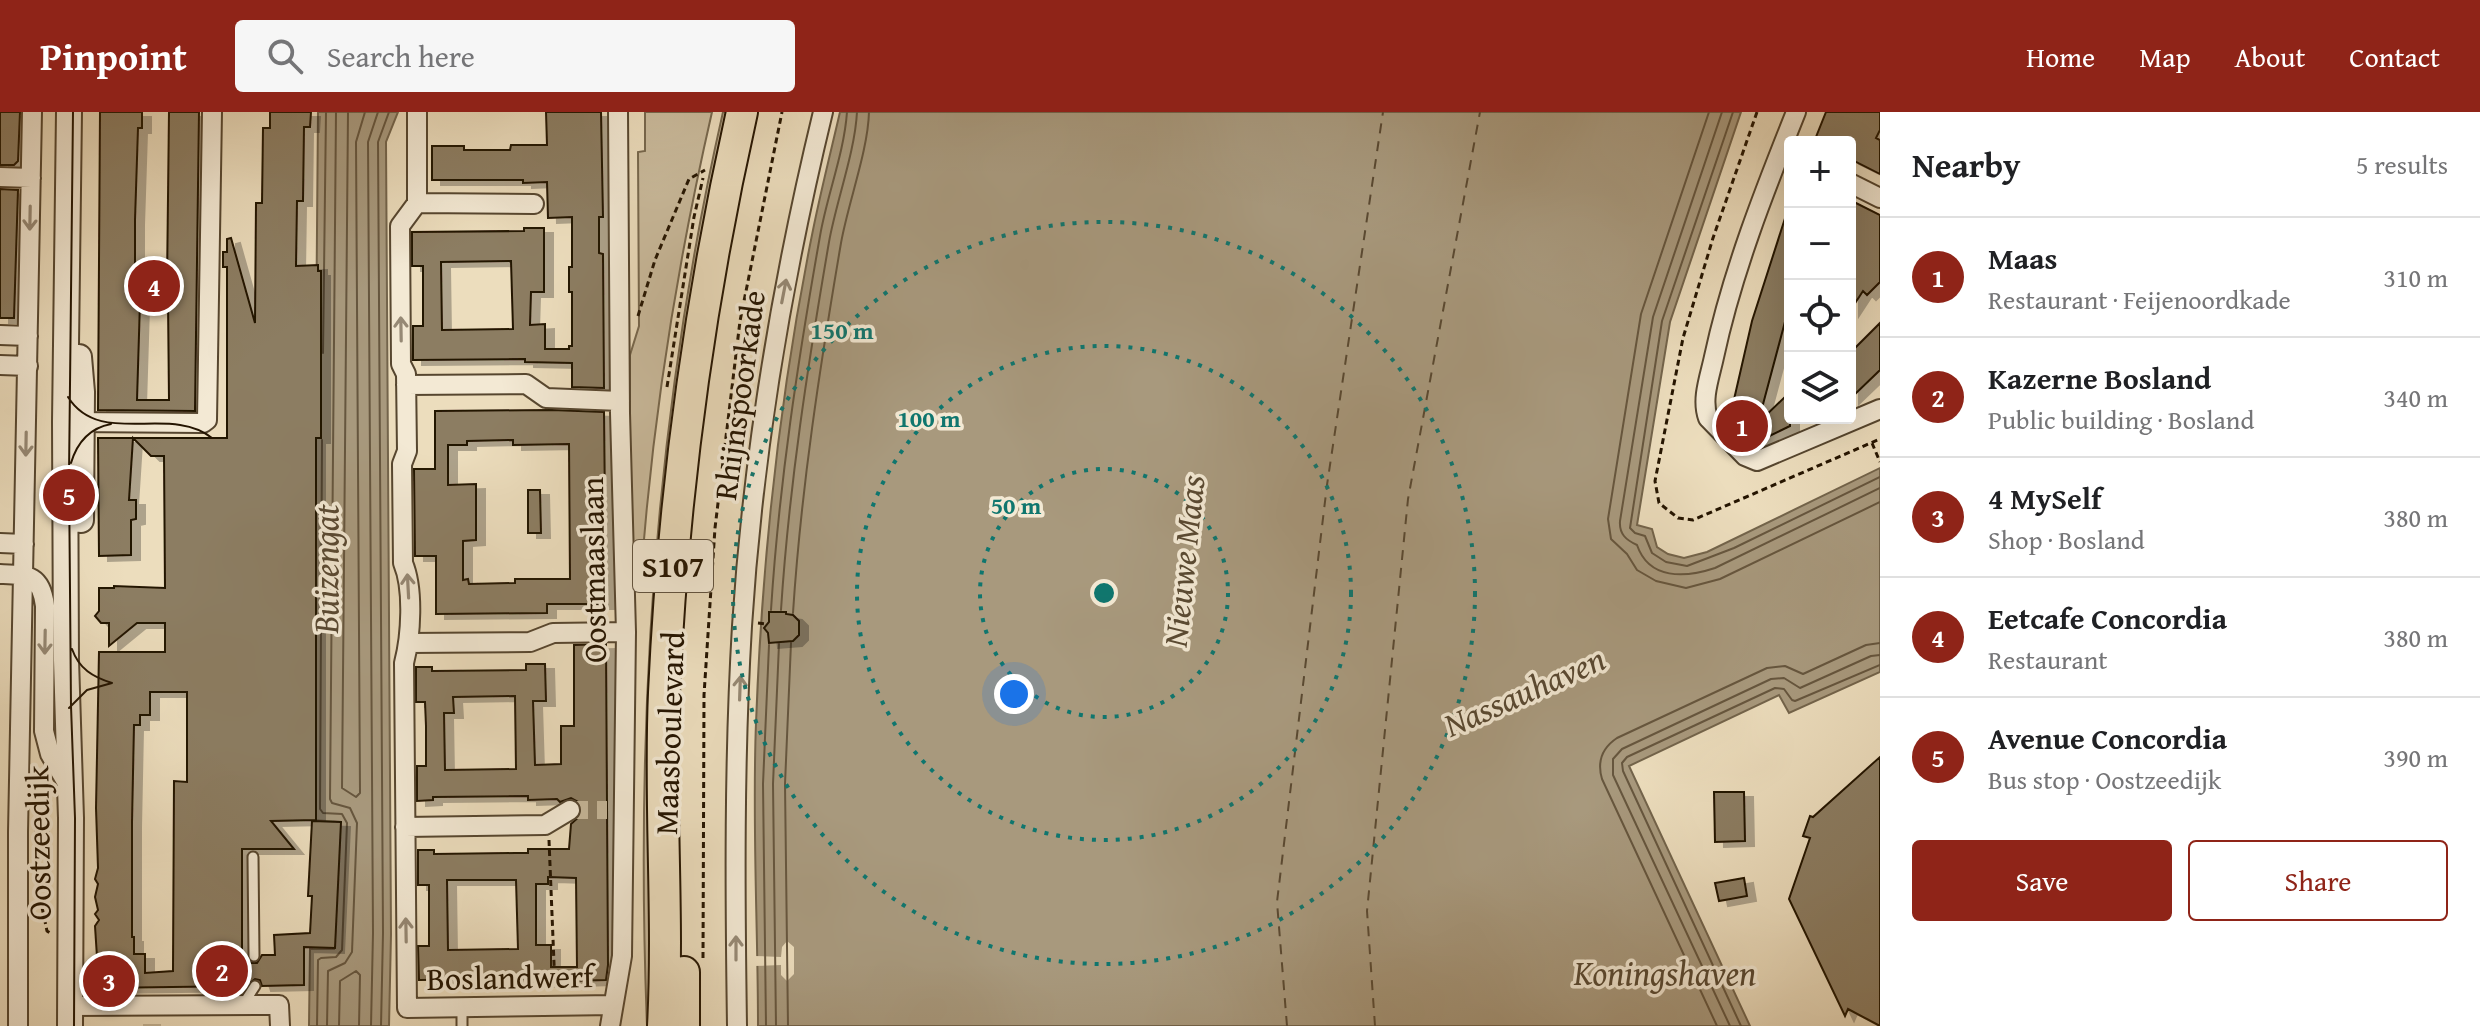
<!DOCTYPE html>
<meta charset="utf-8">
<style>
:root{--surface:#fff;--page:#f6f6f6;--text:#202124;--muted:#757577;--line:#e0e0e0;--accent:#8f2418}
body{margin:0;font-family:"Gentium Book Plus",serif;background:var(--page);color:var(--text)}
.controls{position:absolute;right:24px;top:24px;display:grid;overflow:hidden;border-radius:8px;box-shadow:0 8px 32px #0002}
.controls button{width:72px;height:72px;display:grid;place-items:center;padding:0;border:0;border-bottom:2px solid var(--line);background:var(--surface);color:var(--text);font:40px sans-serif}
.you{position:absolute;left:1014px;top:582px;width:28px;height:28px;margin:-20px;border:6px solid #fff;border-radius:50%;background:#1a73e8;box-shadow:0 0 0 12px #1a73e833}
.badge{display:grid;place-items:center;width:52px;height:52px;border-radius:50%;background:var(--accent);color:#fff;font-size:26px;font-weight:700}
.pin{position:absolute;translate:-50% -50%;border:4px solid #fff;box-shadow:0 2px 8px #0006}
.list{margin:0;padding:0;list-style:none}
h2{display:flex;justify-content:space-between;align-items:center;height:104px;margin:0;padding:0 32px;font-size:34px}
h2 small{font-size:26px;font-weight:400;color:var(--muted)}
.list li{display:grid;grid-template-columns:52px 1fr auto;gap:24px;align-items:center;box-sizing:border-box;height:120px;padding:0 32px;border-top:2px solid var(--line)}
.list b{display:block;font-size:30px;white-space:nowrap}
.list p{margin:0;font-size:26px;white-space:nowrap;color:var(--muted)}
.list em{font-size:26px;font-style:normal;color:var(--muted)}
.actions{display:flex;gap:16px;padding:24px 32px}
.actions a{flex:1;padding:18px 0;border:2px solid var(--accent);border-radius:8px;text-align:center;font-size:28px;color:var(--accent)}
.actions .main{background:var(--accent);color:#fff}
.icon{flex:none;width:44px;height:44px;fill:none;stroke:currentColor;stroke-width:2;stroke-linecap:round;stroke-linejoin:round}
.map{position:relative;flex:none;width:1880px;height:914px;overflow:hidden}
header{display:flex;align-items:center;gap:48px;box-sizing:border-box;height:112px;padding:0 40px;background:var(--accent);color:#fff}
header strong{font-size:38px}
nav{display:flex;gap:44px;margin-inline-start:auto;font-size:28px}
.search{width:560px;height:72px;background:var(--page);display:flex;align-items:center;gap:20px;box-sizing:border-box;padding:0 28px;border-radius:8px;color:var(--muted);font-size:30px}
main{display:flex}
aside{flex:1;background:var(--surface)}
.map>svg:first-child{display:block}
.green{fill:#cabb9d;stroke:#77684e;stroke-width:2}
.water{fill:#a8997d;stroke:#73644b;stroke-width:2}
.pier{fill:#ecddbd}
.lines{fill:none;stroke-linecap:round;stroke-linejoin:round}
.shore{stroke:#66563e;stroke-width:2}
.ferry{stroke:#594932;stroke-width:2;stroke-dasharray:10 8;stroke-linecap:butt}
.building{fill:#8c7d62;stroke:#241400;stroke-width:2;fill-rule:evenodd;filter:url(#shadow)}
.minor-tunnel{stroke:#c4b597;stroke-width:18;stroke-dasharray:18 9;stroke-linecap:butt}
.service-casing{stroke:#56462f;stroke-width:13}
.minor-casing{stroke:#56462f;stroke-width:22}
.tertiary-casing{stroke:#56462f;stroke-width:28}
.primary-casing{stroke:#241400;stroke-width:34}
.path{stroke:#241400;stroke-width:3;stroke-dasharray:6 4;stroke-linecap:butt}
.service{stroke:#f3e9d4;stroke-width:9}
.minor{stroke:#f3e9d4;stroke-width:18}
.tertiary{stroke:#f3e9d4;stroke-width:24}
.primary{stroke:#ecddbd;stroke-width:30}
.tram{stroke:#241400;stroke-width:2}
.oneway{stroke:#968975}
.ring{fill:none;stroke:#0f766e;stroke-width:4;stroke-dasharray:4 8}
.labels{text-anchor:middle;dominant-baseline:central;stroke-width:7;stroke-linejoin:round;paint-order:stroke}
.shield{fill:#f3e9d4;stroke:#625440;stroke-width:2}
.shield-label{font-size:30px;font-weight:bold;fill:#241400}
.street-label{font-size:32px;fill:#241400;stroke:#f3e9d4}
.water-label{font-size:34px;font-style:italic;fill:#594932;stroke:#f3e9d4}
.centre{fill:#0f766e;stroke:#f3e9d4;stroke-width:4}
.ring-label{font-size:24px;text-anchor:middle;font-weight:bold;fill:#0f766e;stroke:#f3e9d4;stroke-width:7;stroke-linejoin:round;paint-order:stroke}
</style>
<header>
<strong>Pinpoint</strong>
<div class="search"><svg class="icon" aria-label="search" viewBox="0 0 24 24"><circle cx="10" cy="10" r="6"/><path d="M15 15l6 6"/></svg>Search here</div>
<nav><a>Home</a><a>Map</a><a>About</a><a>Contact</a></nav>
</header>
<main>
<div class="map">
<svg width="1880" height="914" viewBox="0 0 1880 914">
<defs>
<filter id="shadow"><feDropShadow dx="9" dy="5" stdDeviation="0" flood-color="#0004"/></filter>
</defs>
<rect width="100%" height="100%" fill="#ecddbd"/>
<filter id="stains"><feTurbulence type="fractalNoise" baseFrequency=".0025" numOctaves="4"/><feColorMatrix values="0 0 0 0 .2 0 0 0 0 .09 0 0 0 0 .02 0 0 0 .5 -.17"/></filter>
<radialGradient id="worn" r=".72"><stop offset=".6" stop-color="#630" stop-opacity="0"/><stop offset="1" stop-color="#630" stop-opacity=".3"/></radialGradient>
<!-- green -->
<path class="green" d="M645 0H712C677 153 652 309 641 466L633 460 630 450V243L639 214 638 40 645 39Z
M723 0H733L699 158 655 914H647C635 608 655 299 723 0Z"/>
<!-- water -->
<path class="water" d="M318 0H398L386 30 391 822 389 914H309L310 837H334L339 710 312 708Z
M840 0H1741L1670 210 1637 413 1652 417 1657 435 1668 442 1684 446 1707 440 1880 356V560L1789 601 1779 583 1629 654 1750 914H758C758 813 752 712 756 611 762 446 780 280 813 118 821 78 831 39 840 0Z"/>
<!-- pier -->
<path class="pier" d="M787 829 794 835V862L787 869 781 863V853L754 854V844L781 845 782 835Z"/>
<g class="lines">
<!-- shore -->
<path class="shore" d="M348 0 342 676 356 685 360 681 356 30 365 0
M1709 0 1641 202 1608 407 1611 427 1627 442 1637 458 1656 469 1686 476 1720 467 1880 390
M1722 0 1653 205 1620 409C1619 422 1626 428 1637 433 1649 468 1685 466 1715 456L1880 376
M1733 0 1662 209 1630 416 1635 421 1645 424 1652 441 1666 450 1687 454 1734 436 1880 365
M323 241 326 0
M771 498C779 372 798 248 820 124 827 83 844 42 847 0
M781 498C789 374 808 252 829 130 836 90 855 40 857 0
M793 501C801 377 820 254 841 131 848 91 868 39 869 0
M317 914 318 848 321 846 336 845 342 838 347 711 342 702 323 701 320 697 322 328
M327 914 328 859 345 851 352 840 357 711 350 696 332 691 330 687 336 0
M339 914 340 869 356 859 360 863 359 914
M371 914 373 821 368 30 378 0
M381 914 383 821 378 30 389 0
M766 914 763 672 769 533
M776 914 773 672 779 532
M788 914 785 672 791 531
M1717 914 1602 667C1597 650 1602 636 1617 626L1767 556 1785 554 1803 562 1866 533 1880 531
M1730 914 1613 663V647L1622 637 1771 567 1784 566 1800 576 1871 544 1880 543
M1741 914 1623 659 1622 651 1627 645 1775 576 1784 577 1792 588 1795 589 1880 553"/>
<!-- ferry -->
<path class="ferry" d="M1287 914 1277 790 1327 373 1383 0
M1375 914 1367 799 1408 387 1480 0"/>
</g>
<!-- building -->
<path class="building" d="M0 0H20L18 49 14 53H0Z
M100 0H142V16H138L135 108V154H139V171H167L169 0H199L195 299 98 298ZM168 189 169 288H137L140 190Z
M270 0H311L310 15H304L303 89H297L296 154 318 153V159H321V326H316V708L271 709 294 737H242V844H246L251 851H257L262 843H275L274 823 310 821 312 784H308L312 709 341 710 335 836 304 835V873L262 874 260 868 255 867 246 874 99 876 95 814 99 808 95 802 98 798 95 785 98 772 95 767 98 756 96 696 99 540H165V511H137L109 534V511H101L95 504 99 499V476H114V474L165 476 164 344H151L133 326 129 388H136V407L131 408V443L99 444 98 326H227V155H223V140H227V127L231 126 255 211 256 91H262L263 16H270ZM150 580H187V670L174 669 173 859 145 861V842H134V825H132V710L134 613H140V603H150Z
M546 0H601L603 105H599V141L603 142 604 276 572 275V251L525 250V247L413 248V214H423V154H412V120L524 119V116H544V180H531L530 213 545 212V237H569V234H572V180H569V155H572V105L548 106 547 70 523 71V68H432V34H464V38H510L511 33H547ZM511 149 513 217 442 218 441 150Z
M1826 0H1880V18L1876 26 1880 28V62L1850 47V30H1814Z
M0 77 18 78 14 206H0Z
M1850 88 1880 103V170L1867 183 1863 179 1850 199Z
M1788 97H1790V191L1758 311 1790 280V314L1755 331 1730 305 1752 209Z
M1880 211V258L1850 287V241Z
M552 298 604 300 606 492H547V501L436 502V444H415L414 357H435V299ZM513 328V333L569 332 570 467H515V471L469 472 468 467 463 468V429L476 428V372L448 373V333H467V329Z
M528 378H540L541 421H528Z
M769 500H786V502L793 503 799 509V523L793 529 769 531 768 521 764 516 769 510Z
M606 532 608 853 606 868 531 870V867L419 868 418 834H429V773H418V738H434V742L516 741H528V737H569L571 712 580 704 582 699 580 691 571 686 560 690 557 687 528 688V684L433 685V688L417 689V654H426V614L425 590H416V555H432V559L526 558V552H545L546 589H533L535 653 561 652V614H574V533ZM515 584 516 657 445 658 444 601H454L453 585ZM548 765 576 766 577 855H551V833H536V772H548ZM447 768H516L518 837 448 838Z
M1880 645V914L1848 897 1845 904 1789 787 1810 726 1803 724 1810 704 1813 705Z
M1714 680H1744L1745 729 1715 730Z
M1744 766 1747 784 1719 789 1715 771Z"/>
<g class="lines">
<!-- minor-tunnel -->
<path class="minor-tunnel" d="M570 698H607
M152 912V914"/>
<defs>
<path id="service" d="M253 745 254 844
M242 894 255 874
M462 914V895"/>
<path id="minor" d="M417 0V91L534 92
M1796 0C1764 80 1732 161 1714 245 1710 264 1701 287 1708 306L1745 344 1757 349 1880 297
M0 65 31 66
M1850 71 1880 86
M417 91 400 114 401 252 406 262 407 339 402 352 403 451C414 477 411 524 404 551L407 896 613 893
M0 223 28 224
M0 253 28 254
M406 273 526 272 546 286 620 289
M71 310 203 311 207 308 212 0
M0 431 24 432
M0 462C28 463 41 462 45 494L44 619 50 642 68 673
M409 531 530 530 553 521 626 520
M405 715 545 713 570 698
M70 894 279 893 280 914
M18 914V720L32 0
M610 914 622 844 626 520 620 301 618 0
M737 914C735 781 734 647 742 514 753 340 782 169 823 0"/>
<path id="tertiary" d="M69 0 65 310 66 548 71 706 70 914
M79 245 82 280 81 408"/>
<path id="primary" d="M684 860V914
M663 914C669 803 659 692 664 581 673 385 699 191 742 0"/>
</defs>
<!-- service casing -->
<use href="#service" class="service-casing"/>
<!-- minor casing -->
<use href="#minor" class="minor-casing"/>
<!-- tertiary casing -->
<use href="#tertiary" class="tertiary-casing"/>
<!-- primary casing -->
<use href="#primary" class="primary-casing"/>
<!-- path -->
<path class="path" d="M1757 0 1713 126 1683 226 1655 369 1659 391 1678 406 1693 408 1880 327
M638 204 655 148 689 67 705 58
M667 275 694 105 703 66
M1872 331 1880 350
M758 511 767 512
M34 720H50
M549 728 555 876
M36 767 47 819 50 821
M703 846 704 583 715 416 740 209 782 0"/>
<!-- service -->
<use href="#service" class="service"/>
<!-- minor -->
<use href="#minor" class="minor"/>
<!-- tertiary -->
<use href="#tertiary" class="tertiary"/>
<!-- primary -->
<use href="#primary" class="primary"/>
<!-- tram -->
<path class="tram" d="M73 0 69 363 71 594 75 706 74 914
M68 285C100 336 170 292 212 326
M71 351C77 331 90 316 111 312
M72 537C79 557 93 565 112 571
M69 596 87 578 112 571"/>
</g>
<!-- one-way arrows -->
<defs><path id="oneway-shaft" d="M-6 0H5M1.5-3L5.5 0L1.5 3" fill="none" stroke-width="1.6" stroke-linecap="round" stroke-linejoin="round" transform="scale(2)"/></defs>
<g class="oneway">
<use href="#oneway-shaft" transform="translate(30 106) rotate(91)"/>
<use href="#oneway-shaft" transform="translate(784 179) rotate(-79)"/>
<use href="#oneway-shaft" transform="translate(401 217) rotate(-91)"/>
<use href="#oneway-shaft" transform="translate(26 332) rotate(91)"/>
<use href="#oneway-shaft" transform="translate(408 474) rotate(-93)"/>
<use href="#oneway-shaft" transform="translate(45 530) rotate(91)"/>
<use href="#oneway-shaft" transform="translate(740 576) rotate(-88)"/>
<use href="#oneway-shaft" transform="translate(406 818) rotate(-91)"/>
<use href="#oneway-shaft" transform="translate(736 836) rotate(-90)"/>
</g>
<!-- distance rings -->
<g class="ring">
<circle cx="1104" cy="481" r="124"/>
<circle cx="1104" cy="481" r="247"/>
<circle cx="1104" cy="481" r="371"/>
</g>
<g class="labels">
<!-- shield labels -->
<rect class="shield" x="633" y="428" width="80" height="52" rx="6"/>
<g class="shield-label">
<text x="673" y="454">S107</text>
</g>
<!-- street labels -->
<g class="street-label">
<text transform="translate(739 283) rotate(-82)">Rhijnspoorkade</text>
<text transform="translate(593 458) rotate(-91)">Oostmaaslaan</text>
<text transform="translate(669 621) rotate(-88)">Maasboulevard</text>
<text transform="translate(38 731) rotate(-91)">Oostzeedijk</text>
<text transform="translate(510 865) rotate(-1)">Boslandwerf</text>
</g>
<!-- water labels -->
<g class="water-label">
<text transform="translate(1183 449) rotate(-84)">Nieuwe Maas</text>
<text transform="translate(325 457) rotate(-90)">Buizengat</text>
<text transform="translate(1524 579) rotate(-24)">Nassauhaven</text>
<text x="1665" y="860">Koningshaven</text>
</g>
</g>
<circle cx="1104" cy="481" r="12" class="centre"/>
<g class="ring-label">
<text x="842" y="227">150 m</text>
<text x="929" y="315">100 m</text>
<text x="1016" y="402">50 m</text>
</g>
<rect width="100%" height="100%" filter="url(#stains)"/>
<rect width="100%" height="100%" fill="url(#worn)"/>
</svg>
<div class="controls">
<button>+</button>
<button>−</button>
<button><svg class="icon" aria-label="locate" viewBox="0 0 24 24"><circle cx="12" cy="12" r="6"/><path d="M12 2v4M12 18v4M2 12h4M18 12h4"/></svg></button>
<button><svg class="icon" aria-label="layers" viewBox="0 0 24 24"><path d="M12 4l9 5-9 5-9-5zM3 14l9 5 9-5"/></svg></button>
</div>
<div class="you"></div>
<div class="pin badge" style="left:1742px;top:314px">1</div>
<div class="pin badge" style="left:222px;top:859px">2</div>
<div class="pin badge" style="left:109px;top:869px">3</div>
<div class="pin badge" style="left:154px;top:174px">4</div>
<div class="pin badge" style="left:69px;top:383px">5</div>
</div>
<aside>
<h2>Nearby<small>5 results</small></h2>
<ul class="list">
<li><span class="badge">1</span><div><b>Maas</b><p>Restaurant · Feijenoordkade</p></div><em>310 m</em></li>
<li><span class="badge">2</span><div><b>Kazerne Bosland</b><p>Public building · Bosland</p></div><em>340 m</em></li>
<li><span class="badge">3</span><div><b>4 MySelf</b><p>Shop · Bosland</p></div><em>380 m</em></li>
<li><span class="badge">4</span><div><b>Eetcafe Concordia</b><p>Restaurant</p></div><em>380 m</em></li>
<li><span class="badge">5</span><div><b>Avenue Concordia</b><p>Bus stop · Oostzeedijk</p></div><em>390 m</em></li>
</ul>
<div class="actions"><a class="main">Save</a><a>Share</a></div>
</aside>
</main>
